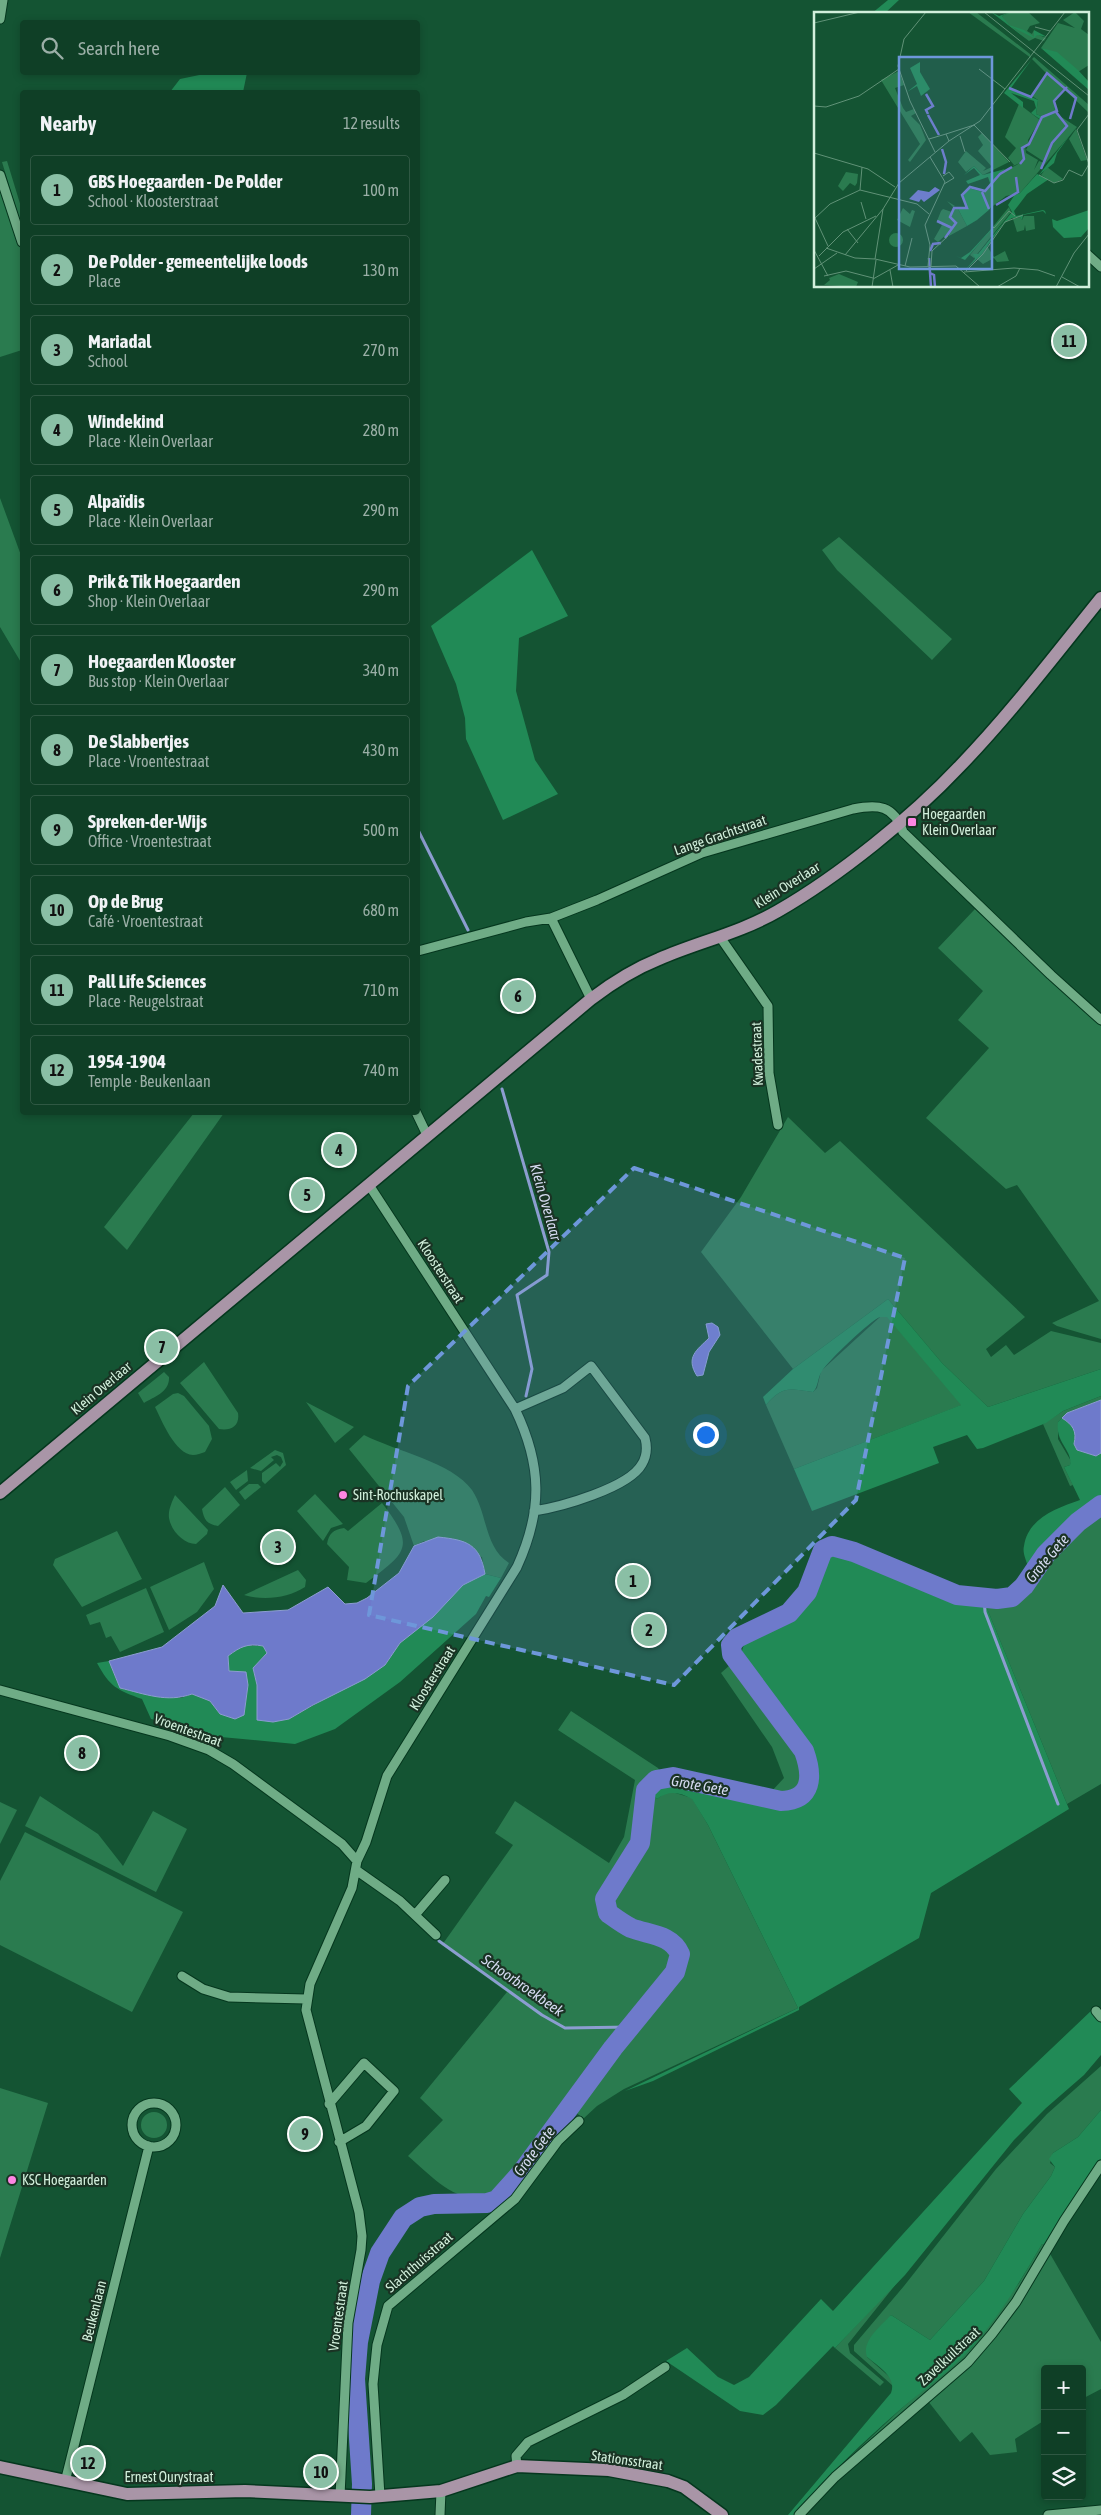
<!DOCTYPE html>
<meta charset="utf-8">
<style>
:root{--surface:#0f3f26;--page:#18462e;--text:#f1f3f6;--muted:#9bafa7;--line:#2f5843;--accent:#8abfa5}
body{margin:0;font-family:"Asap Condensed",sans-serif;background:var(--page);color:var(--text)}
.controls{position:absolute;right:15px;bottom:15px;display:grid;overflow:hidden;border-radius:5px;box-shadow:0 2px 8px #0003}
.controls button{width:45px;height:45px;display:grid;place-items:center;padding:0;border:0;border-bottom:1px solid var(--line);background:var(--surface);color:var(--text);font:25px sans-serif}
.you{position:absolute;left:705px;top:1434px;width:18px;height:18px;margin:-12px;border:4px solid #fff;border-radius:50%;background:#1a73e8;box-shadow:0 0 0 8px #1a73e833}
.badge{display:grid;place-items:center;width:32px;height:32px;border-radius:50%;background:var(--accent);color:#111;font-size:16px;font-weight:700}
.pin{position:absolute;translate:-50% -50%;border:2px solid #fff;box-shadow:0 1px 5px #0006}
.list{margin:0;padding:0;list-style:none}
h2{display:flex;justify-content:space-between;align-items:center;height:65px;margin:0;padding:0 20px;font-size:21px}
h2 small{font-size:16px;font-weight:400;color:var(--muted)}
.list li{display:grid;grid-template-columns:32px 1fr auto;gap:15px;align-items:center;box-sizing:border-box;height:70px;margin:0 10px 10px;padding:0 10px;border:1px solid var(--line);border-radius:5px}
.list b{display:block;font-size:19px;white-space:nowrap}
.list p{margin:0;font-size:16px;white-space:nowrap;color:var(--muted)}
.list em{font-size:16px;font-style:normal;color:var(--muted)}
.icon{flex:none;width:28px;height:28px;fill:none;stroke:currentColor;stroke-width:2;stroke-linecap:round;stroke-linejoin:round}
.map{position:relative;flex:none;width:1101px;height:2515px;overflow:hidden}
.search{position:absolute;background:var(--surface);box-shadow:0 2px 8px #0003;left:20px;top:20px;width:400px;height:55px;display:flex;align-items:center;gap:12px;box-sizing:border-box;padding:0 18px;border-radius:5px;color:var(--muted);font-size:19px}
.panel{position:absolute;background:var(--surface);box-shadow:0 2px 8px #0003;left:20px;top:90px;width:400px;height:1025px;border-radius:5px}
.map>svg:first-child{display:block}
.green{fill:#2a7b4f}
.forest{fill:#218a56}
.water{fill:#6e7acb;stroke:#8c9dd0}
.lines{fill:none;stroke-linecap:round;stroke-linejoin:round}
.stream{stroke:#8c9dd0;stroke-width:3}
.river{stroke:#6e7acb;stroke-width:20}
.minor-casing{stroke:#05371e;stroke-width:11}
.major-casing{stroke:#05371e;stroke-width:15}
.minor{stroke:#6fac86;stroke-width:9}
.major{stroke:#a995a7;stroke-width:12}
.marked{fill:#6e97da;fill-opacity:0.2;stroke:#6e97da;stroke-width:4;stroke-dasharray:10 6;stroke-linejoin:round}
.poi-dot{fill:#fd86e3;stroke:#1a3324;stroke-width:2}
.labels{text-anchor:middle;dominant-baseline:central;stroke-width:4.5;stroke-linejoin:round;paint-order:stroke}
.poi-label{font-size:14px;fill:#d2f0dc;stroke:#1a3324;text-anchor:start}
.street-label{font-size:14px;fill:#d2f0dc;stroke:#1a3324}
.water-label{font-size:15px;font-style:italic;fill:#d6dbf1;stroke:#1a3324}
.inset-river{fill:none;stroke:#6e7acb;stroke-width:2.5}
.inset-road{fill:none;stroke:#609277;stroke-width:1}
.view{fill:#6e97da;fill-opacity:0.15;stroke:#6e97da;stroke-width:2.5}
.inset-edge{fill:none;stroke:#d2f0dc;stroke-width:2.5}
</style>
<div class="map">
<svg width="1101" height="2515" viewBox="0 0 1101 2515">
<rect width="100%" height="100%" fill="#145433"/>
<!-- green -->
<path class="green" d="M7 161 22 210V228L2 162Z
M0 184 22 252V350L0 357Z
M0 498 22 558V664L0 627Z
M839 537 952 639 932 660 837 570 822 550Z
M975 909 1101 1026V1339L1057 1326 1052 1323 1099 1301 1017 1185 1006 1189 926 1118 989 1048 958 1020 983 991 938 948Z
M194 1113H224L127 1250 104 1227Z
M788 1117 825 1153 840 1141 1025 1317 986 1349 991 1357 1006 1345 1014 1355 1051 1331 1101 1343V1369L988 1407 942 1363 888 1299 793 1369 701 1252 741 1197Z
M880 1317H888L962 1405 794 1469 766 1405C783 1385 789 1389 813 1392L817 1388 821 1371Z
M204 1362 238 1413C240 1426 231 1431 219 1429L180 1383Z
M164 1372 169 1377C170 1392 154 1397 144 1403L138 1393Z
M178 1393 184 1396 209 1426 212 1439 205 1452C201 1453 197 1455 193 1455 175 1454 162 1421 155 1407L173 1394Z
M1101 1396V1400L1067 1413 1058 1422V1439L1071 1461 1070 1465 1064 1467 1073 1485 1070 1486 1043 1424 1063 1411Z
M306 1402 354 1427 335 1443Z
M364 1435C395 1451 452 1462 472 1490 488 1514 484 1547 509 1563L501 1578 485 1574 482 1557 424 1541 414 1546 404 1517 349 1449Z
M275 1450 283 1453 286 1465 265 1484 262 1481V1473L276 1463 280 1467 283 1462 281 1457 277 1455 271 1457 274 1460 261 1471 250 1468Z
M247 1470 248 1481 236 1490 230 1482Z
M249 1484H258L261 1487 245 1500 239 1492Z
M225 1487 240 1505 218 1526C207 1524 204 1520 202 1509Z
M315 1494 343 1524 331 1528 323 1541 297 1511Z
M175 1495 208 1530 207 1534 196 1544C184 1544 171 1531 169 1518 168 1510 172 1502 175 1495Z
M382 1503C416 1547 407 1552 366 1583L347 1580 349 1567 327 1544C329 1533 333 1530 344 1528L348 1531Z
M1101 1512V1784L1067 1804 986 1606 1011 1602 1027 1589 1045 1568 1064 1540Z
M117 1531 142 1579 82 1607 53 1565 55 1559Z
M204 1562 214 1589 197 1612 169 1630 150 1587Z
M298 1570 306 1580 305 1587C288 1598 264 1601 244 1595Z
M146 1588 164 1632 120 1652 111 1636 106 1638 100 1622 90 1625 86 1615Z
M730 1665 793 1749 801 1764 804 1780C796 1795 785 1794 770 1793L784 1778 772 1747 721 1673Z
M571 1711 658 1768 661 1773 641 1786 637 1835 600 1897 601 1912C628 1938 640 1933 671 1946L673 1952 671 1964 499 2191C463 2213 434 2178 408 2156L443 2120 420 2098 507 1992 442 1945 513 1845 495 1833 515 1801 609 1863 624 1837 635 1780 558 1730Z
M672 1792 692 1798 708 1825 798 2008 624 2089 597 2106 583 2119 574 2110 611 2054 674 1982 684 1958 682 1946 677 1940 618 1915 613 1912 610 1900 644 1844 651 1794 657 1799 665 1793Z
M40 1796 98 1834 123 1866 153 1811 187 1829 156 1892 25 1826Z
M0 1802 17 1810 0 1844Z
M25 1832 183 1912 132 2012 0 1945V1881Z
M1101 2066V2110L1078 2137 1053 2153 1050 2163 1055 2167 1051 2176 1023 2214 984 2281 930 2340 891 2315 867 2357 892 2379 893 2386 854 2351V2345L904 2286 996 2169 1047 2114Z
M0 2088 48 2103 0 2258Z
M141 2125a13 13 0 1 1 26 0a13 13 0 1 1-26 0Z
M1042 2244 1045 2245 1011 2303 964 2362 819 2486 902 2408 971 2348 1019 2283Z
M1049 2252 1101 2342V2389L1082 2399V2369H1045V2420L1015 2439 1017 2452 990 2455 972 2432 960 2442 928 2401 976 2359 1004 2327Z
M904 2274 848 2344 850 2353 884 2382 880 2386 835 2348Z"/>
<!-- forest -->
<path class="forest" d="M888 0H899L884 14H871Z
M209 73H247L243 92H170L180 79Z
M532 550 568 616 519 638 516 691 535 760 558 794 503 820 466 739 465 718 456 684 431 626Z
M888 1299 942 1363 988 1407 1101 1369V1396L1063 1411 1046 1423 983 1448 977 1449 967 1435 933 1447 939 1463 812 1511 794 1469 961 1405 887 1317C887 1317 880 1317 880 1317 871 1320 827 1362 822 1371 817 1378 819 1386 813 1392 789 1389 783 1385 766 1405L763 1397 793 1369Z
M1062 1418C1073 1425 1077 1431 1074 1444L1077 1450 1096 1456 1101 1453V1497L1061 1526 1029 1570C1027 1562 1022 1553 1024 1546 1028 1518 1057 1508 1080 1500L1064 1467 1070 1465C1073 1450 1055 1443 1058 1422Z
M831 1552 890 1574 925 1590 986 1606 1069 1809 931 1893 919 1938 799 2007V2010L653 2081 625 2091 798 2008 708 1825 692 1799C679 1792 669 1790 657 1799L651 1794 659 1785 671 1782 777 1809C812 1807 821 1783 810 1752L740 1657 744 1644 796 1618 810 1597Z
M485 1574 501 1578 489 1597 486 1596 476 1614 400 1682 335 1729 295 1744 221 1737 151 1719 142 1699C117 1690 110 1687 97 1663L109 1661 120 1688 181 1698 192 1694 210 1701 220 1714 244 1715 248 1685 229 1671 228 1656 243 1645 263 1646 267 1653 253 1668 257 1685V1719L273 1722 289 1719 385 1665 400 1643 451 1595 463 1585Z
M1093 2009 1101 2020V2055L1084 2075 1046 2108 1014 2140 905 2275 835 2348 833 2346 776 2405 763 2415 740 2411 666 2361 687 2348 718 2377 734 2385 749 2377 821 2299 833 2311 1022 2103 1009 2089Z
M1101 2110V2159L1045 2245 1042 2244C1021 2280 999 2317 971 2348 951 2370 926 2388 902 2408 864 2441 827 2476 795 2515H788L891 2393C897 2377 879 2367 867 2357 861 2341 881 2326 891 2315L930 2340 984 2281 1023 2214 1051 2176 1055 2167 1049 2159 1053 2153 1078 2137Z"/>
<!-- water -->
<path class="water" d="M712 1323 718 1327 720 1335 709 1352 703 1375 697 1376C685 1357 697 1350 709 1338L706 1324Z
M1101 1400V1453L1096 1456 1077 1450 1074 1444C1077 1431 1073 1425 1062 1418L1067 1413Z
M438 1537C467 1540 480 1544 485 1574L463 1585 433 1617 400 1643 385 1665 365 1679 313 1705 289 1719 273 1722 257 1720V1685L253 1668 267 1653 263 1646C247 1643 240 1647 228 1656L229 1671 246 1672 248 1685 244 1715 235 1719 220 1714 210 1701 192 1694C167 1703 145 1694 120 1688L109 1661 162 1647 215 1606 223 1585 243 1613 288 1610 328 1587 345 1604 357 1603 367 1598 399 1573 414 1546Z"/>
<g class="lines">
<!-- stream -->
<path class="stream" d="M418 830 468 930
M502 1089 549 1252 547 1275 517 1295 532 1369 526 1396
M984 1598 985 1612 1058 1804
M439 1941 542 2015 565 2028 630 2027"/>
<!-- river -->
<path class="river" d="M361 2515 362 2484 355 2379 358 2342 370 2281 380 2253 403 2218 420 2207 434 2204 487 2203 497 2200 522 2172 613 2048 675 1972 680 1954C671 1934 649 1935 631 1928 623 1924 615 1918 608 1913L605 1899 640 1843 646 1790 656 1780 673 1777 781 1801C813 1800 813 1776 804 1751L732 1654 731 1645 737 1638 789 1613 807 1592 823 1550 832 1546 854 1552 957 1595 997 1599 1012 1597 1024 1586 1046 1554 1078 1522 1101 1505"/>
<defs>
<path id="minor" d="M0 19 3 0
M0 175 22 242
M1087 254 1101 267
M551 918 597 900 702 853 853 809C878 804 894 805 903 832L1051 975 1101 1020
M720 937 768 1006 769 1073 778 1125
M418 951 526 922 551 918 591 999
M416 1112 427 1135
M515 1409 563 1388 591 1366 645 1438C647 1446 647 1456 642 1464 629 1488 560 1507 534 1511
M0 1690 170 1736 209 1750 233 1764 342 1844 357 1861
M356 1870 400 1901 436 1935
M415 1915 445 1880
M182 1976 203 1989 229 1997 306 1999
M1096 2011 1101 2017
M132 2125a22 22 0 1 1 44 0a22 22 0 1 1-44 0Z
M329 2104 364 2063 394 2091 366 2126 339 2142
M517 2466 516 2456 528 2442 623 2395 665 2367
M65 2482 149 2146
M340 2496 348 2323 361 2250 362 2236 359 2212 306 2010 310 1984 352 1888 357 1861 366 1842 387 1776 517 1567C543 1510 542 1465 515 1409L369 1185
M380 2496 373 2384 377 2345 388 2306 515 2199 558 2141 579 2121
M440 2515 441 2491
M799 2515 835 2477 968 2362 992 2334 1016 2302 1064 2221 1101 2165
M1048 2515 1101 2510"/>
<path id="major" d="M0 1493 591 999C612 983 634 969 659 959 698 942 740 933 778 911 839 876 912 817 960 766 1011 713 1055 655 1101 598
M0 2467 127 2494 245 2491 370 2497 441 2491 517 2466 609 2470 668 2481 684 2487 722 2515"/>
</defs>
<!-- minor casing -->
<use href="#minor" class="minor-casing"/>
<!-- major casing -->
<use href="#major" class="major-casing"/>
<!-- minor -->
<use href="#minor" class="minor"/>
<!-- major -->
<use href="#major" class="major"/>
</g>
<!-- marked area -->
<path class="marked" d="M634 1168 905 1258 856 1500 674 1685 369 1615 408 1386Z"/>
<!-- markers -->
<g class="poi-dot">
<rect x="907" y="817" width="10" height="10" rx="2.5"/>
<circle cx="343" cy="1495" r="5"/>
<circle cx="12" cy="2180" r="5"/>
</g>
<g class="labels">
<!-- poi labels -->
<g class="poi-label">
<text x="922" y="814">Hoegaarden<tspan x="922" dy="16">Klein Overlaar</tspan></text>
<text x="353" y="1495">Sint-Rochuskapel</text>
<text x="22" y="2180">KSC Hoegaarden</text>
</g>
<!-- street labels -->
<g class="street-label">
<text transform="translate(720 835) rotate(-19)">Lange Grachtstraat</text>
<text transform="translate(787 885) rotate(-32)">Klein Overlaar</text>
<text transform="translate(757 1054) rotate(-92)">Kwadestraat</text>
<text transform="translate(441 1271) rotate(57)">Kloosterstraat</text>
<text transform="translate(101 1388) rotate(-40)">Klein Overlaar</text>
<text transform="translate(432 1678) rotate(-58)">Kloosterstraat</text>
<text transform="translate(188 1730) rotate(20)">Vroentestraat</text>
<text transform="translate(419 2262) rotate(-41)">Slachthuisstraat</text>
<text transform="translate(94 2311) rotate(-76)">Beukenlaan</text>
<text transform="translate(338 2316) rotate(-82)">Vroentestraat</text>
<text transform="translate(949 2356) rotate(-43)">Zavelkuilstraat</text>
<text transform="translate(627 2460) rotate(8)">Stationsstraat</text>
<text x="169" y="2477">Ernest Ourystraat</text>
</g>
<!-- water labels -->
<g class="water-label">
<text transform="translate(546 1202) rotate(74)">Klein Overlaar</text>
<text transform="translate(1047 1558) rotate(-50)">Grote Gete</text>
<text transform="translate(700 1785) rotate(10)">Grote Gete</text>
<text transform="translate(523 1985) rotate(35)">Schoorbroekbeek</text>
<text transform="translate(534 2151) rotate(-53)">Grote Gete</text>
</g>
</g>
<!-- overview -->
<g transform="translate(814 12)">
<rect width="275" height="275" fill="#145433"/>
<path d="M154 0H162L216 42 217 46ZM197 0H214L226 11 216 14 213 19 218 22 220 18V21L232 26 230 29 221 26 215 29 189 9 193 12 188 4ZM261 0 270 9 267 17 275 23V53L264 60 242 42 227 36 244 11 261 16 249 8ZM220 45 275 93V101L251 78 252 74 240 89 241 99 227 104 222 102 224 88 218 84 233 62 218 47ZM85 59 90 73 81 76 89 96 92 100 100 97 102 101 97 104 106 113 112 128 96 150 94 148 106 132 67 68ZM205 92 226 108 214 128 215 132 208 135 211 134 212 141 224 148 220 158 225 149 230 151 232 146 229 149 212 138 229 104 241 101 263 115 206 181 192 184 175 197 169 180 187 161 210 149 197 155 200 153 194 146 202 136 191 125ZM262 117 273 148 267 149 255 127ZM168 121 195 150 169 163 160 154 152 160 144 150 152 139 172 156 169 159 178 155 164 139 169 133 164 125ZM233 155 249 167 240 171 227 163ZM32 160 44 162 43 171 41 174 36 171 29 179 24 174ZM133 189 141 194 139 195 137 204 140 196 144 197 153 214 135 224 134 221 124 230 120 227 128 213 123 209 127 199 129 197 138 200 139 195ZM195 195 197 200 160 246 156 243ZM89 196 96 202 98 198 101 199 96 215 83 208ZM210 204H220L221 217 212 219 211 213 210 218 203 220 199 207 206 205 208 208ZM75 228a7 7 0 1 1 14 0a7 7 0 1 1-14 0ZM173 234 180 245 191 239 195 249 183 250 180 246 169 252 163 247 154 255ZM25 262 44 270 42 275 10 273 16 268 15 266Z" fill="#2a7b4f"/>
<path d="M177 0 185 4 197 0 188 4 195 13 210 18 220 25V18L233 25 223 23 220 26 198 15 215 29ZM227 36 243 40 264 58 275 70V78ZM218 47 197 76 224 88 222 102 227 104 241 99 240 92 243 100 227 108 217 101 222 96 220 89 197 81 209 90V96L190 81ZM106 50V60L116 77 107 84 103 74 93 80 103 72 96 56ZM261 116 243 141 240 151 225 163ZM160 154 169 163 191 157 172 177 176 171 174 165 154 172 152 169 166 163 160 156 150 163ZM223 162 235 167 213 182 200 199 202 204 229 198 231 199 232 202 229 199 209 203 208 208 206 205 198 206 189 212 167 243 151 258 161 247 159 242H164L198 200 194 193 200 184 183 193 192 186 206 181ZM155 176 169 180 176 197 163 208 153 214 138 221 153 214 144 197 140 196H153L148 185ZM275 198V216L267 225 250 226 239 215 238 207 243 209ZM193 200 151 248 142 244 147 246 156 240Z" fill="#218a56"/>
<path d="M121 175 126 178 110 190 107 187 105 190 95 187 104 178 115 180Z" fill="#6e7acb"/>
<path class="inset-river" d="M195 76 217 85 233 61 262 86 256 107M112 82 119 94 112 98 114 102M114 103 125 123M128 137 132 150 130 162M206 152 210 147 208 136 215 132 228 105 243 99 240 89 253 75M227 157 238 131 253 114 242 100M168 180 175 197M182 193 204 180 202 165M123 209 138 216M131 226 142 211 136 205 140 196H153L148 183 156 175 171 179 186 162 198 155M116 239 119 232 127 231M115 246 117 275M116 261 120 263 121 275"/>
<path class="inset-road" d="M112 0 90 27 84 54 96 89 121 140M170 0 275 84M0 11 46 0M221 15 236 19M165 57 191 77M0 94 12 95 45 84 85 57M132 122 160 113 196 150M146 124 151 140M115 127 132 122 135 129M0 141 54 157 81 175M225 163 240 171M129 164 135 160 140 166 130 172M240 171 249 168 255 158 268 164 275 152 263 118 275 102M46 178 48 155M47 190 52 207M1 206 14 234M0 207 16 192 46 178 103 192 115 202M178 214 180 216 195 199 201 204M33 217 44 231M12 236 41 246 61 247M0 238 14 264M31 243 69 197M5 244 29 220 62 204M91 254 98 226M114 254 116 233 111 213 131 170 116 145M117 254 118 239 134 224M0 257 23 241M76 258 79 275M152 259 169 242 191 210 209 203M150 260 200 256 224 258 241 264M10 264 32 259 59 266M248 265 266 275M59 267 84 253M58 275 62 248M166 275 142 254 96 255 61 247 69 197 85 171 135 129 166 109 251 0M183 275 202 264 206 256M242 275 260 241 275 222"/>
<path class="view" d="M85 45H178V257H85Z"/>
<rect width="275" height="275" class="inset-edge"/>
</g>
</svg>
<div class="controls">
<button>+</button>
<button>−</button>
<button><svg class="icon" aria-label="layers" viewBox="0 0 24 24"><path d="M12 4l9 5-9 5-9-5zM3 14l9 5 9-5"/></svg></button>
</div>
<div class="you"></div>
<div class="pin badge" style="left:633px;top:1581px">1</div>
<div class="pin badge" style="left:649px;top:1630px">2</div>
<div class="pin badge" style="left:278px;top:1547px">3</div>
<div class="pin badge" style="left:339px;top:1150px">4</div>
<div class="pin badge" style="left:307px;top:1195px">5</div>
<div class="pin badge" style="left:518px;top:996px">6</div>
<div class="pin badge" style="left:162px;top:1347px">7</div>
<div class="pin badge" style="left:82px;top:1753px">8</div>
<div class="pin badge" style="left:305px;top:2134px">9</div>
<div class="pin badge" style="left:321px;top:2472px">10</div>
<div class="pin badge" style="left:1069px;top:341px">11</div>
<div class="pin badge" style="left:88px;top:2463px">12</div>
<div class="search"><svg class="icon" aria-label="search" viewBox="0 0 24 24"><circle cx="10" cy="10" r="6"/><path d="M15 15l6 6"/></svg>Search here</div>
<section class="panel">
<h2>Nearby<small>12 results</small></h2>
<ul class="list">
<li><span class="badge">1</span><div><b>GBS Hoegaarden - De Polder</b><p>School · Kloosterstraat</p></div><em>100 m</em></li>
<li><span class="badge">2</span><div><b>De Polder - gemeentelijke loods</b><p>Place</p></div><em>130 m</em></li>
<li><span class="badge">3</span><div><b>Mariadal</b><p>School</p></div><em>270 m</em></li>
<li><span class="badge">4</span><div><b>Windekind</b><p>Place · Klein Overlaar</p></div><em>280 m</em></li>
<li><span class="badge">5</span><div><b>Alpaïdis</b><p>Place · Klein Overlaar</p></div><em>290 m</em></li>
<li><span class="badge">6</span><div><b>Prik &amp; Tik Hoegaarden</b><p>Shop · Klein Overlaar</p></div><em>290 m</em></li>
<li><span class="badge">7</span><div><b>Hoegaarden Klooster</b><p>Bus stop · Klein Overlaar</p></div><em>340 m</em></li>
<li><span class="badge">8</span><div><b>De Slabbertjes</b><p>Place · Vroentestraat</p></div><em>430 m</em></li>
<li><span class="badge">9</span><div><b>Spreken-der-Wijs</b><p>Office · Vroentestraat</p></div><em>500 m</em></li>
<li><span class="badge">10</span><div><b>Op de Brug</b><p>Café · Vroentestraat</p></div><em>680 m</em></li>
<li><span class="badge">11</span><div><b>Pall Life Sciences</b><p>Place · Reugelstraat</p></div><em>710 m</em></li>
<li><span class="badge">12</span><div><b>1954 -1904</b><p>Temple · Beukenlaan</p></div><em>740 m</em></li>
</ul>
</section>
</div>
